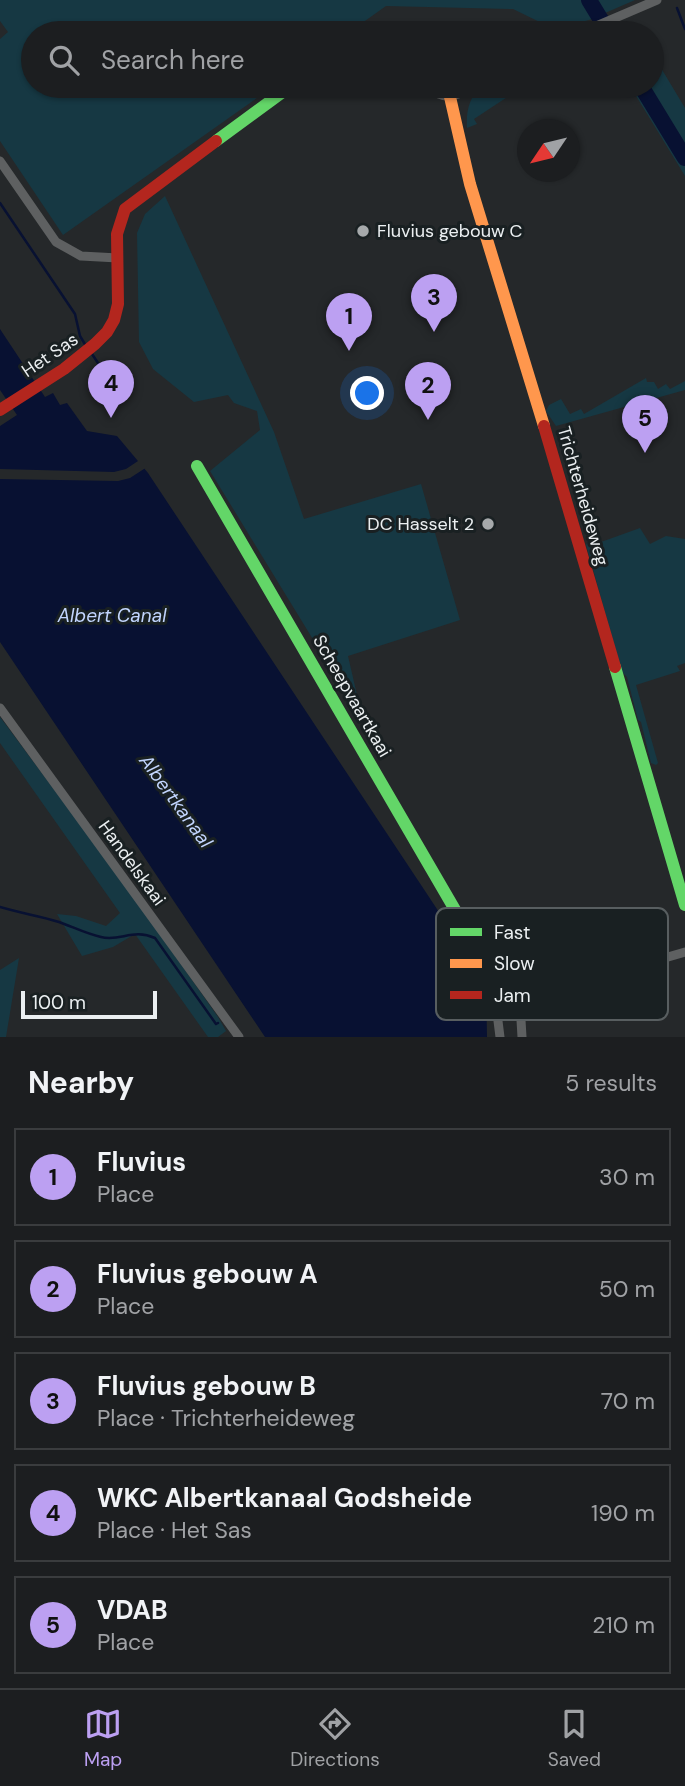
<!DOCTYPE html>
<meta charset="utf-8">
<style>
:root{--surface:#1c1e20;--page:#292b2d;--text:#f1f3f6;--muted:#a0a2a5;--line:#3a3c3e;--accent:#bca0f2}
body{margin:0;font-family:"DM Sans",sans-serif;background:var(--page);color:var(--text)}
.compass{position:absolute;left:517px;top:119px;width:63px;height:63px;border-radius:50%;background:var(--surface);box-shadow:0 2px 5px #0004;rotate:235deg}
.scale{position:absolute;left:21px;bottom:18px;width:136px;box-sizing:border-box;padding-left:7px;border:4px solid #ebeff1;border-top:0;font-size:19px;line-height:24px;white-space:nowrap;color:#ebeff1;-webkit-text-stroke:5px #192022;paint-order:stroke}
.you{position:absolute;left:368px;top:394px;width:24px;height:24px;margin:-18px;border:5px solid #fff;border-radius:50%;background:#1a73e8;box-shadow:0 0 0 10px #1a73e833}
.badge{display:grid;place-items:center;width:46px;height:46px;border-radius:50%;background:var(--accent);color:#111;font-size:23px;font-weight:700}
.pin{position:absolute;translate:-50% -58px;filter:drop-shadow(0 2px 4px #0008)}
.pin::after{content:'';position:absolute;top:37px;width:24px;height:21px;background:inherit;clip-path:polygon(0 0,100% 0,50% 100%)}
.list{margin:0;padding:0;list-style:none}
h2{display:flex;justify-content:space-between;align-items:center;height:91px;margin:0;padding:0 28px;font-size:30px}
h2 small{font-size:23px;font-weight:400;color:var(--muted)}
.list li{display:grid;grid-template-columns:46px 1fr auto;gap:21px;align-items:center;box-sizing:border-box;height:98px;margin:0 14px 14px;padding:0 14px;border:2px solid var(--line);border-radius:0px}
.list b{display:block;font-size:26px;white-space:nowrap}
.list p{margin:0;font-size:23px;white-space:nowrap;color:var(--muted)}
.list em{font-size:23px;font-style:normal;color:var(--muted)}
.icon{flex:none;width:38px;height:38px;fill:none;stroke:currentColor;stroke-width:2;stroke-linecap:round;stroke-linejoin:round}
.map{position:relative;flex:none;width:685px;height:1037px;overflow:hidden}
.search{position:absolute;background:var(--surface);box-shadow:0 2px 5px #0004;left:21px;right:21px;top:21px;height:77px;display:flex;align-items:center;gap:18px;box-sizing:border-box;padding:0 24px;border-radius:38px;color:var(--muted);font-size:26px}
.sheet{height:651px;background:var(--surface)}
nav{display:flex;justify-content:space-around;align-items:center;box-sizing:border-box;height:98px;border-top:2px solid var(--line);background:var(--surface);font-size:19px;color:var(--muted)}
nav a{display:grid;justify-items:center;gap:4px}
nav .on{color:var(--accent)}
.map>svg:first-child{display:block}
.green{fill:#163843}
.water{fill:#081132}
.pier{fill:#25282a}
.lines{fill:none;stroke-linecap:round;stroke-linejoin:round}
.stream{stroke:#081132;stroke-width:2.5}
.river{stroke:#081132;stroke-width:16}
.street{stroke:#5e6061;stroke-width:9}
.fast{stroke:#63d668;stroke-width:12}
.slow{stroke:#ff974d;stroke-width:12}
.jam{stroke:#b3261e;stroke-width:12}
.poi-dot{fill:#a6a9ab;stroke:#192022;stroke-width:2.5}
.labels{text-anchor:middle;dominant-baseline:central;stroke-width:6;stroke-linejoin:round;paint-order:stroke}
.poi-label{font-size:18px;fill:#ebeff1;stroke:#192022;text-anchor:start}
.street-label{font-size:18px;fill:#ebeff1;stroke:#192022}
.water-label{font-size:19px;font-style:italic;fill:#c2d5fe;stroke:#192022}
.key{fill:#192022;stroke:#585e60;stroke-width:2}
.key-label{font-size:19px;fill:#ebeff1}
</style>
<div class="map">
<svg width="685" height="1037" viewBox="0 0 685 1037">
<rect width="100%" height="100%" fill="#25282a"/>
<!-- green -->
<path class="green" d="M0 0H635L589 20 554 29 513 9 386 6 348 33H33V86H274L63 235 0 141V39L8 32 0 21Z
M652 53 685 108V149L647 86H652Z
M484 86H524L474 119 477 124 467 128C466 111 469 95 484 86Z
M630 86H637L685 164V176Z
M165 196 274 432 304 519 421 484 460 620 348 656 363 721 210 471 260 430 257 411 234 403 228 395 194 402 153 369 139 342 137 233 145 214Z
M646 378 647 382H654L658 389 666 384 670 389 685 381V390L556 426 546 411 549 405 561 399 570 414 581 409 584 414Z
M640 528 650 544 666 536 685 539V663L677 666 680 671 636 685 658 763 656 765 651 763 641 722 638 720 627 677 622 672 586 545 592 534 599 532 601 542Z
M0 717 123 882 218 1017 226 1031 218 1037H208L135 934 113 947 82 956 57 914 76 916 106 926 120 913 0 743Z
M19 958 6 1037H0V970Z"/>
<!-- water -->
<path class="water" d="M0 329 45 397 53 393 60 405 67 403 87 431 117 436 148 473 486 983 487 1037H265L0 642V426L17 415 0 390Z"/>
<!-- pier -->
<path class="pier" d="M141 459 147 467 130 478 118 481 0 479V469L114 472 126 469Z"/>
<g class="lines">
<!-- stream -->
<path class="stream" d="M677 8 685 29
M0 203 75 314 80 336 86 346
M92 354 100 366 113 379 114 387
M0 907C19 913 40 916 59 922 73 927 87 934 101 937 120 942 133 928 155 938L216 1024 218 1023"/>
<!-- river -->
<path class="river" d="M589 0 609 33
M641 86 685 158"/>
<!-- street -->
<path class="street" d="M580 33 657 0
M429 86C440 99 456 100 468 86
M417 93 429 87
M0 161 56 242 81 256 118 258
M0 708 239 1037
M479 948 508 976
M523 984 551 987
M523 999 685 952
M497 1001 511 1008C545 995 506 956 494 989L500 1037
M520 1003 522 1037"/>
<!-- fast -->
<path class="fast" d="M216 141 291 86
M197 466 472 939 495 984
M615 667 685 905"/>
<!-- slow -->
<path class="slow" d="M450 97 470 184 544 426"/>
<!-- jam -->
<path class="jam" d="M0 410 64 369 95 344 107 332 114 320 118 304 117 234 125 209 216 141
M544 426 615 667"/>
</g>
<!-- markers -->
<g class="poi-dot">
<circle cx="363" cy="231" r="7"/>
<circle cx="488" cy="524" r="7"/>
</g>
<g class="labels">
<!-- poi labels -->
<g class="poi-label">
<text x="377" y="231">Fluvius gebouw C</text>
<text x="474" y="524" text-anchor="end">DC Hasselt 2</text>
</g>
<!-- street labels -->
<g class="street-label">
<text transform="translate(50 355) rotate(-34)">Het Sas</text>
<text transform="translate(583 496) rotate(74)">Trichterheideweg</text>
<text transform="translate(352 696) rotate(60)">Scheepvaartkaai</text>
<text transform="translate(132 863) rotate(54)">Handelskaai</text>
</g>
<!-- water labels -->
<g class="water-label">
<text x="112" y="615">Albert Canal</text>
<text transform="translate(176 801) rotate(54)">Albertkanaal</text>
</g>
</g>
<!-- legend -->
<rect x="436" y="908" width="232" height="112" rx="10" class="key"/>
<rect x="450" y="928" width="32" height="8" fill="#63d668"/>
<rect x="450" y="959" width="32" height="9" fill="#ff974d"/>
<rect x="450" y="991" width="32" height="8" fill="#b3261e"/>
<g class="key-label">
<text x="494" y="939">Fast</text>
<text x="494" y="970">Slow</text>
<text x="494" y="1002">Jam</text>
</g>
</svg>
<svg class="compass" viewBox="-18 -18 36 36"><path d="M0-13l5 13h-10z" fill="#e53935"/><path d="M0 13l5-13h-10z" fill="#a0a2a5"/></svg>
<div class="scale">100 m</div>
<div class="you"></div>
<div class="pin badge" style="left:349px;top:351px">1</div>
<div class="pin badge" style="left:428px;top:420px">2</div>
<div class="pin badge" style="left:434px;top:332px">3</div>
<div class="pin badge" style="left:111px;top:418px">4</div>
<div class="pin badge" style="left:645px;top:453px">5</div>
<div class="search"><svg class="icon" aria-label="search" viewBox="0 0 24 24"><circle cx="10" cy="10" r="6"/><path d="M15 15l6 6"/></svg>Search here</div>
</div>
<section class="sheet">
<h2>Nearby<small>5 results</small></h2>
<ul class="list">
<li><span class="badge">1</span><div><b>Fluvius</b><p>Place</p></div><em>30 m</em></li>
<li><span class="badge">2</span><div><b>Fluvius gebouw A</b><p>Place</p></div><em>50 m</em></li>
<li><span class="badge">3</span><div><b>Fluvius gebouw B</b><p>Place · Trichterheideweg</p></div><em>70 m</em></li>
<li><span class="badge">4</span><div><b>WKC Albertkanaal Godsheide</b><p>Place · Het Sas</p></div><em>190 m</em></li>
<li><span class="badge">5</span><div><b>VDAB</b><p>Place</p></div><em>210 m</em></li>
</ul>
</section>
<nav>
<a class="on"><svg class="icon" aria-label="map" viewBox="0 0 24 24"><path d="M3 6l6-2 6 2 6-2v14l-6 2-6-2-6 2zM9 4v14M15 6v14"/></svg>Map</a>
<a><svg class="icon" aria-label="directions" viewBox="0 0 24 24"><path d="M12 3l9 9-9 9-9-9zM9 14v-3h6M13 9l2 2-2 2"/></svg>Directions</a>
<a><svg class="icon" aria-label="saved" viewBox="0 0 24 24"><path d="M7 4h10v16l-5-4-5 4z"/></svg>Saved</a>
</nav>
